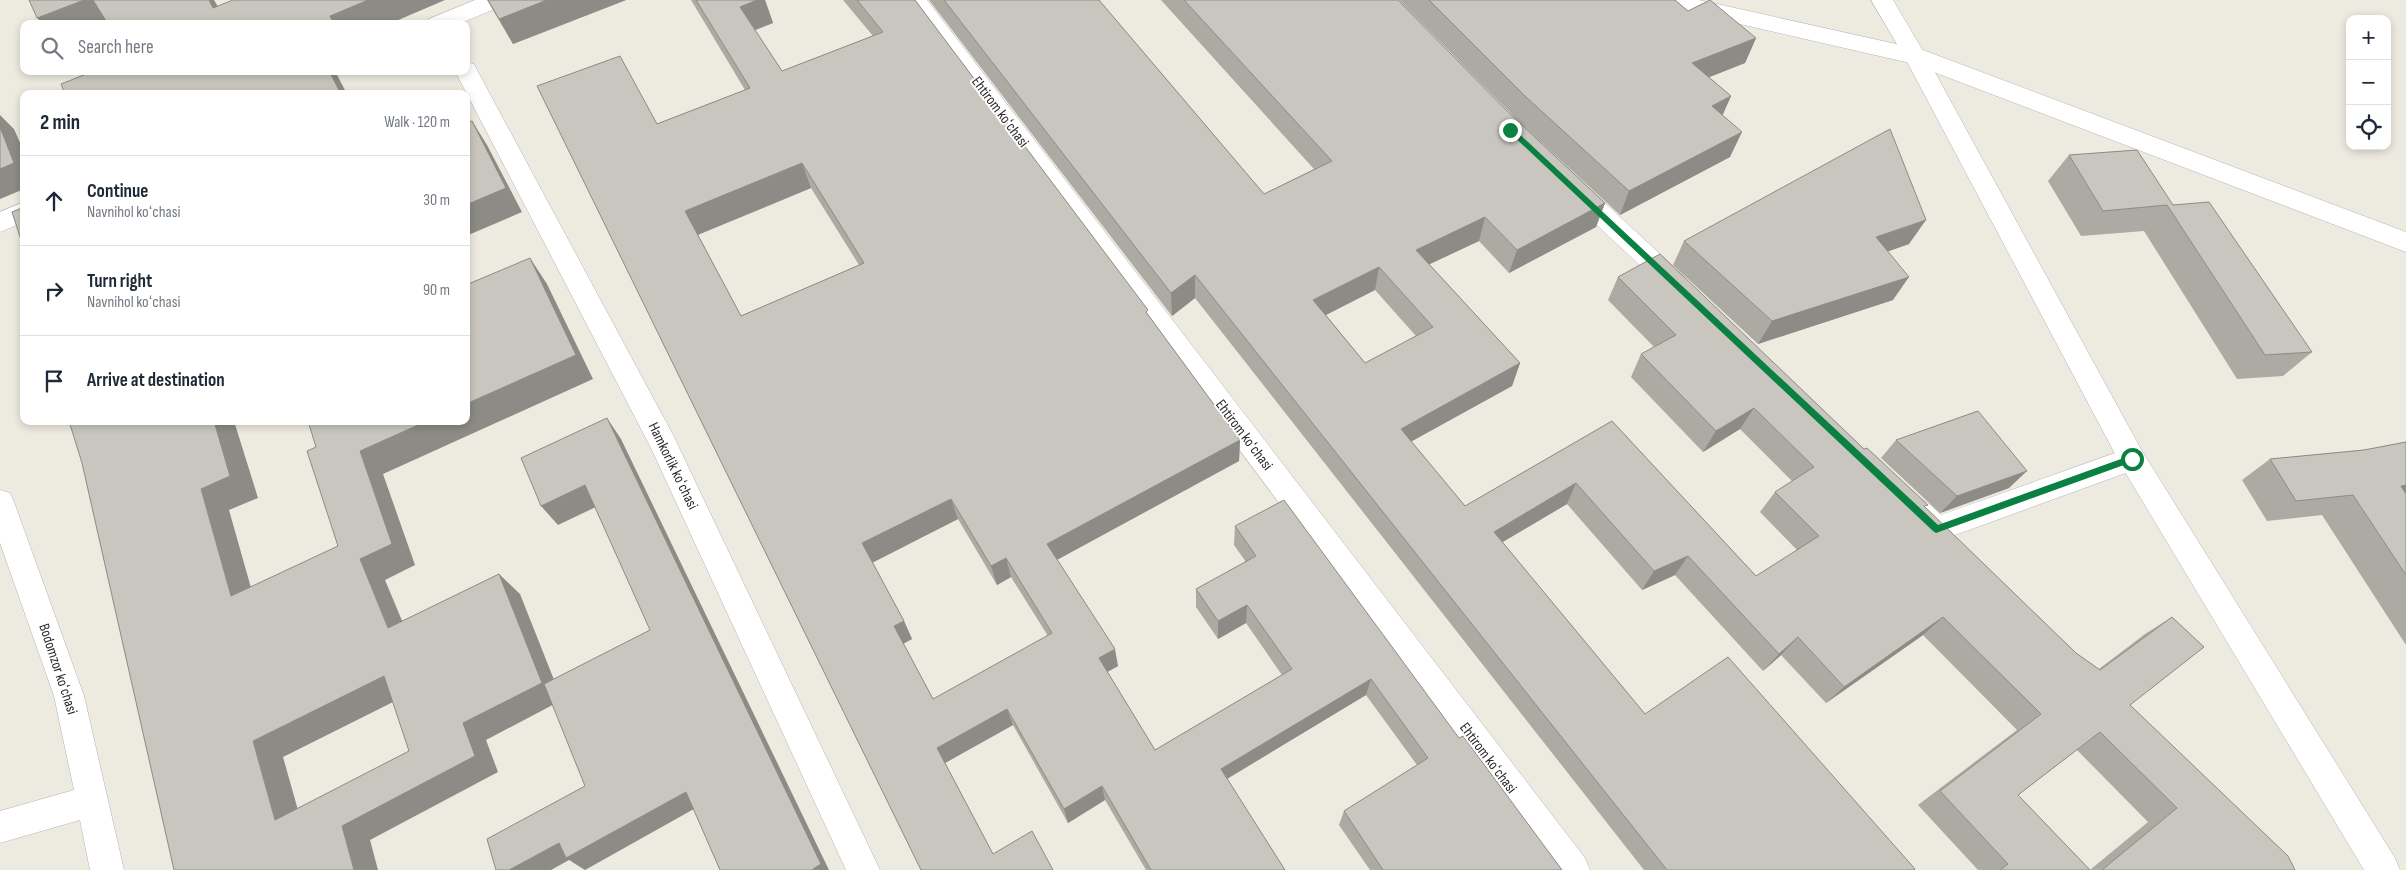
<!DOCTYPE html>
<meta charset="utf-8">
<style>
:root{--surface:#fff;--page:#f2f2f3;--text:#1f2937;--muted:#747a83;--line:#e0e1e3}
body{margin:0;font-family:"Sofia Sans Condensed",sans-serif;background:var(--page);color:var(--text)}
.controls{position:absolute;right:15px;top:15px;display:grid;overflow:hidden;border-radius:10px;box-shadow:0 2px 8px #0003}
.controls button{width:45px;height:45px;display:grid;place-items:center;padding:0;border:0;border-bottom:1px solid var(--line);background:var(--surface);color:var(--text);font:25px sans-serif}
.stop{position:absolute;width:15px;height:15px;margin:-11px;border:4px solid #0b8043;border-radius:50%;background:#fff}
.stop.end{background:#0b8043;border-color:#fff;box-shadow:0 1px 5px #0008}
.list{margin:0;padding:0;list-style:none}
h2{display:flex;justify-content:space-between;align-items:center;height:65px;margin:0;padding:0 20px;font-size:21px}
h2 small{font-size:16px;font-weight:400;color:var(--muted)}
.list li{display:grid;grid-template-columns:32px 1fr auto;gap:15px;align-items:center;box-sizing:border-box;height:90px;padding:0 20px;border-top:1px solid var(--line)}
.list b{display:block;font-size:19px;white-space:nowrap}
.list p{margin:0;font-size:16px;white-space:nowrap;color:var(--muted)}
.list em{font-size:16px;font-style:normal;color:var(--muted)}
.icon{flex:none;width:28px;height:28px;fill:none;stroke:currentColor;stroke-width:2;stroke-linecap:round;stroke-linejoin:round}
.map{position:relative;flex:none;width:2406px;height:870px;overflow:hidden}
.search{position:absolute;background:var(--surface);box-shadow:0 2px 8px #0003;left:20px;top:20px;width:450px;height:55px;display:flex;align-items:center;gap:12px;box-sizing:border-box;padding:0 18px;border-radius:10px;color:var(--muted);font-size:19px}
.panel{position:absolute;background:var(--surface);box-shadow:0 2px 8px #0003;left:20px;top:90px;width:450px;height:335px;border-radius:10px}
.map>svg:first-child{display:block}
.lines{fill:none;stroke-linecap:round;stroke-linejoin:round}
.minor-casing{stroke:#b3b2be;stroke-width:1}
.secondary-casing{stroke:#b3b2be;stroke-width:1}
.minor{fill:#fff;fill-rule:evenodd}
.secondary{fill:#fff;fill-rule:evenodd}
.wall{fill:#acaaa3;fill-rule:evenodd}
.shaded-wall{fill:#8c8b85}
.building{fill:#c8c6be;stroke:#8c8b85;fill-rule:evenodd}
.route{fill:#0b8043}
.labels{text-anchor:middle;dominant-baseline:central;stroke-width:4;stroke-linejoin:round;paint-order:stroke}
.street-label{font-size:15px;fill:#2c2c2c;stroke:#fff}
</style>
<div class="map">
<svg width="2406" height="870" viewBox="0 0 2406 870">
<rect width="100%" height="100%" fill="#edeadf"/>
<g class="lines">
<defs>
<path id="minor" d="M475 0H507L504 5 459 24H426L429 19Z
M904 0H927L1585 858 1590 870H1553Z
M1655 0H1699L1923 50 2406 232V252L1910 63 1666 7 1658 5Z
M466 62 474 64 477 70 673 435 880 870H846L651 448 455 71H466Z
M1574 180 1583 183 1685 277 1689 284 1685 291 1676 294 1667 291 1565 195 1562 189 1565 183Z
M24 202V222L0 232V212Z
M2132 447 2142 451 2146 459 2142 467 1936 542C1921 536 1908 523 1901 509L1905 500C1922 494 1929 504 1941 515Z
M0 490 10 493 14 502 84 696 124 870H90L80 820 0 843V811L74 790 54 696 0 543Z"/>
<path id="secondary" d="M1871 0H1893L1926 56 2142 451 2395 858 2400 870H2364L2122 467 1904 56Z"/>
</defs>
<!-- minor casing -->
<use href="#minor" class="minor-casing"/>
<!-- secondary casing -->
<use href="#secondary" class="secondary-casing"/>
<!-- minor -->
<use href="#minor" class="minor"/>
<!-- secondary -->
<use href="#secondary" class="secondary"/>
</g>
<!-- wall -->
<path class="wall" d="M487 0H626L513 44Z
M691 0H765L773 23 755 30 782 71 873 36 843 0H915L1149 316 1240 440 1239 461 1057 560 1118 666 1107 672 1155 750 1282 675 1246 623 1218 639 1196 607V589L1246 562 1234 545 1235 526 1459 738 1562 870H1370L1339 825 1344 811 1417 765 1366 695 1227 779 1285 870H1146L1105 800 1068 823 1013 725 945 763 993 854 1053 870H921L657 124 745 90ZM811 188 859 265 741 316 698 235ZM958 519 997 585 1011 577 1048 636 933 699 903 643 912 639 904 621 872 562Z
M929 0H1099L1264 194 1314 169 1161 0H1398L1507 111 1605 203 1596 227 1509 273 1479 241 1429 264 1520 363 1512 386 1411 441 1465 506 1612 421 1756 576 1797 550 1760 512 1775 492 1792 481 1740 429 1703 452 1631 377 1641 354 1654 347 1608 300 1618 277 1925 508 2076 653 2099 669 2145 634 2172 617 2130 705 2295 870H1978L1918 805 2017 730 1923 635 1826 703 1781 655 1763 671 1675 575 1642 590 1567 504 1502 542 1645 714 1914 870H1644L1195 298 1172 316ZM1375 290 1416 336 1365 363 1326 315ZM2077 750 2148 822 2090 870 2018 795Z
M1399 0H1675L1688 11 1756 38 1745 63 1709 77 1731 96 1722 116 1730 157 1620 215 1519 122Z
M2069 155 2173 205 2312 352 2283 376 2237 379 2144 231 2081 236 2048 181Z
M1684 241 1909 244 1888 251 1893 300 1758 344 1673 265Z
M1896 440 2009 488 1940 513 1881 458Z
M2406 442V645L2322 515 2267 521 2242 480 2270 459 2364 450Z"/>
<!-- shaded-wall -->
<path class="shaded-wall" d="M84 0H94L111 24H43L37 18Z
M209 0H214L228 24 213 8Z
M368 0H445L389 24H323L330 16Z
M547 0H626L513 44 499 19Z
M757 0H765L773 23 750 32 740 7Z
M1756 38 1745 63 1682 88 1692 63Z
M329 71H335L347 94H341Z
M1731 96 1720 121 1712 106Z
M0 115 14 129 24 152V189L0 199Z
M472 121 487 145 522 212 466 236V205Z
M1742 132 1730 157 1620 215 1629 191Z
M802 163 811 188 697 235 685 211Z
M1605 203 1596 227 1509 273 1517 250Z
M1485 217 1479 241 1411 273 1416 250Z
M1926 220 1909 244 1861 261 1876 237Z
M530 258 547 284 593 379 383 474 415 565 385 580 413 647 388 628 360 559V451L427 421H466V404Z
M1379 267 1375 290 1310 323 1313 300Z
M1195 275V298L1172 316 1171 293Z
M1909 277 1893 300 1758 344 1772 321Z
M1520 363 1512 386 1396 450 1401 429Z
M1754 408 1740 429 1703 452 1716 431Z
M607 418 621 439 829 870H814Z
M214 421H234L258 498 229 510 259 616 231 596 201 489Z
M1240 440 1239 461 1051 563 1047 544Z
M2027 471 2009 488 1940 513 1957 496Z
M1576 483 1567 504 1486 552 1494 532Z
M585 485 600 505 558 525 541 506Z
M2406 485V499L2401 486Z
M951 499 958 519 872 563 862 543Z
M1688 556 1675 575 1642 590 1654 571Z
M1006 558 1011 577 997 585 991 566Z
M499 574 520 594 562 700 486 740 498 772 370 840 378 870H354L342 826 463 723Z
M1247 605 1246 623 1218 639V621Z
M1943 617 1923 635 1826 703 1844 687Z
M904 621 912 639 903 644 894 626Z
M1798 637 1781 655 1763 671 1779 654Z
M1115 649 1118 666 1102 675 1099 658Z
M384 676 409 694 283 757 305 835 275 820 253 741Z
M1371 679 1366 695 1220 783 1221 769Z
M1007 709 1013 725 945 763 937 748Z
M1102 786 1105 800 1068 823 1064 809Z
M686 792 701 805 585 870 569 860 551 870H509L559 843Z"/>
<!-- building -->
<path class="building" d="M29 0H84L37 18Z
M93 0H209L213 8 233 0H368L330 16 332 20 323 24H108Z
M488 0H547L499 19Z
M696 0H757L740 7 782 71 883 32 857 0H915L1148 310 1146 312 1240 440 1047 544 1115 649 1099 658 1155 750 1292 669 1247 605 1218 621 1196 589 1256 556 1235 526 1284 500 1459 738 1463 736 1562 870H1383L1344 811 1428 758 1371 679 1221 769 1285 870H1151L1102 786 1064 809 1007 709 937 748 993 854 1032 831 1053 870H921L537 86 620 56 657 124 750 88ZM802 163 864 263 741 316 685 211ZM951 499 991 566 1006 558 1052 633 933 699 894 626 904 621 862 543Z
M944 0H1099L1264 194 1332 161 1184 0H1398L1507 111 1605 203 1517 250 1485 217 1416 250 1520 363 1401 429 1465 506 1612 421 1756 576 1819 536 1775 492 1814 467 1754 408 1716 431 1641 354 1676 335 1618 277 1660 254 1864 449 1867 448 1928 505 1924 506 2076 653 2100 670 2172 617 2204 647 2130 705 2288 856 2295 870H2102L2177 808 2100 732 2018 795 2090 870H2000L2008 864 1940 791 2041 714 1943 617 1844 687 1798 637 1779 654 1688 556 1654 571 1576 483 1494 532 1645 714 1728 657 1915 869 1914 870H1667L1195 275 1171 293ZM1379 267 1433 327 1365 363 1313 300Z
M1429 0H1675L1688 11 1710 0 1756 38 1692 63 1731 96 1712 106 1742 132 1629 191 1526 97Z
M94 71H329L341 94H65L61 84Z
M472 121 506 188 466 205V123Z
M0 127 14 163 0 169Z
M1890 129 1926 220 1876 237 1909 277 1772 321 1684 241Z
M2137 150 2173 205 2209 202 2312 352 2265 355 2167 205 2103 211 2069 155Z
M24 207V249L12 212Z
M530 258 576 355 466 404V285Z
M1978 411 2027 471 1957 496 1896 440Z
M607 418 821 864 813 869 814 870H720L686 792 566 858 559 843 509 870H496L487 839 585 786 544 684 650 630 585 485 541 506 521 458Z
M69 421H214L230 476 201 489 231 596 338 546 307 451 316 447 308 421H427L360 451 392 544 360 559 388 628 499 574 542 683 463 723 475 756 342 826 354 870H174L82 463ZM384 676 409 751 275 820 253 741Z
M2406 442V485L2401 486 2406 494V575L2353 495 2296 501 2270 459 2364 450Z"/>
<!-- route -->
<path class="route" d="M1508 128H1513L1938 525 2132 455 2136 459 2135 461 1936 533 1933 531 1508 131Z"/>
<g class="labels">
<!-- street labels -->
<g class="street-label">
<text transform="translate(1000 112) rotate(53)">Ehtirom koʻchasi</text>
<text transform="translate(1244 435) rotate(53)">Ehtirom koʻchasi</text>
<text transform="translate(673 466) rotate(64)">Hamkorlik koʻchasi</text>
<text transform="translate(58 669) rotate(72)">Bodomzor koʻchasi</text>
<text transform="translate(1488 758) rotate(53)">Ehtirom koʻchasi</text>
</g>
</g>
</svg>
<div class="controls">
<button>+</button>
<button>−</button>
<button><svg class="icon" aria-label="locate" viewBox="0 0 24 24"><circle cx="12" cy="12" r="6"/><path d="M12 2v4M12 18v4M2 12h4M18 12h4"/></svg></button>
</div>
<div class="stop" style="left:2132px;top:459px"></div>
<div class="stop end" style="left:1510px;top:130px"></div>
<div class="search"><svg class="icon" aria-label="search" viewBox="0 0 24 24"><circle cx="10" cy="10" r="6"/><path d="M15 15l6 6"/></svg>Search here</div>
<section class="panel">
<h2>2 min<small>Walk · 120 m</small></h2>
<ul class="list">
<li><svg class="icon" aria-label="ahead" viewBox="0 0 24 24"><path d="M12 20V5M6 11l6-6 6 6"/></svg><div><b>Continue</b><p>Navnihol koʻchasi</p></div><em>30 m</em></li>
<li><svg class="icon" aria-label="right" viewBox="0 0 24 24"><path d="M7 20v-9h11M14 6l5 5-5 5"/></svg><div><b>Turn right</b><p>Navnihol koʻchasi</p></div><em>90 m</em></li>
<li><svg class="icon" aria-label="arrive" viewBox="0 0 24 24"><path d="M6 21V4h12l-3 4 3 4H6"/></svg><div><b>Arrive at destination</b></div></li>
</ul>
</section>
</div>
